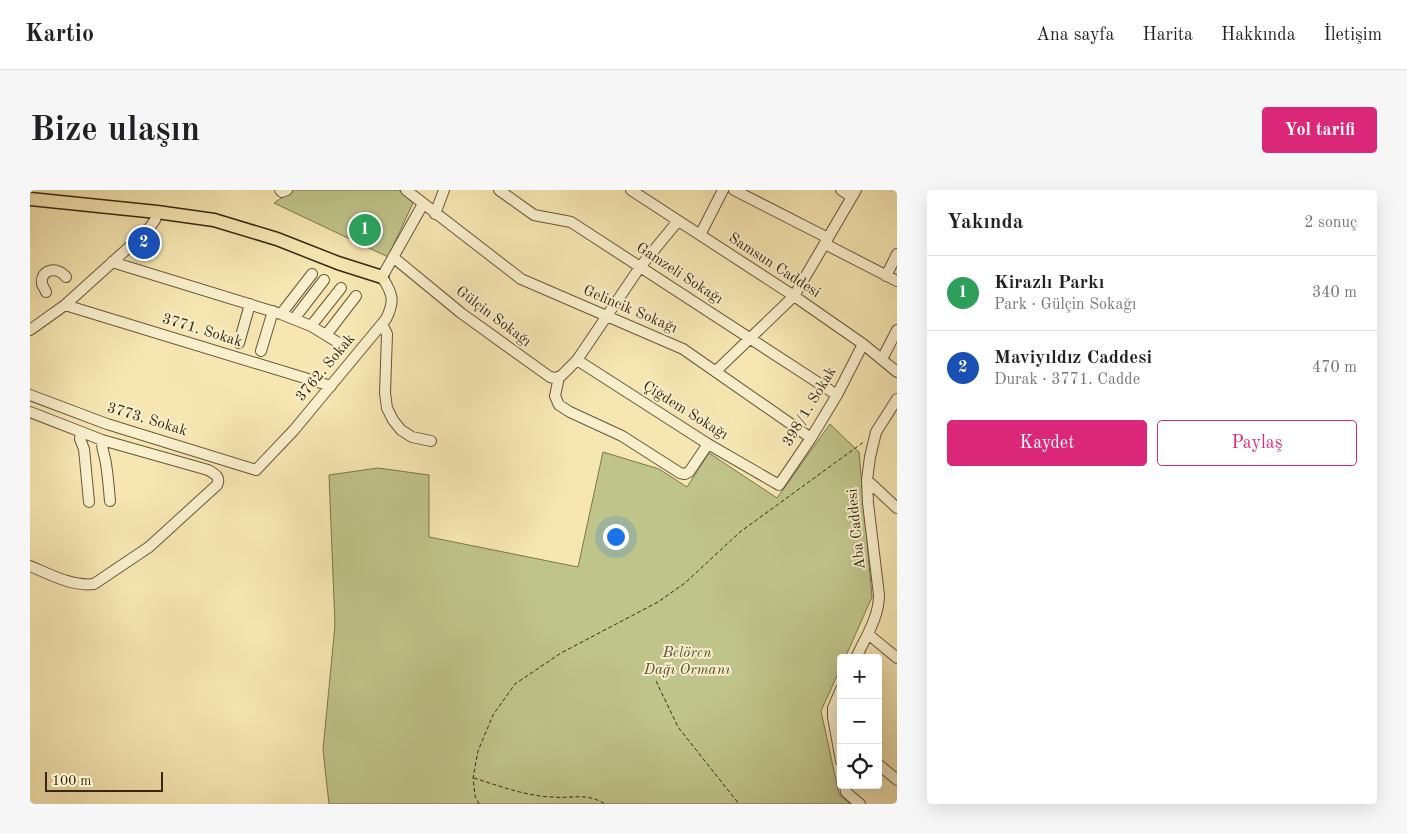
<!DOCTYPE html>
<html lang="tr">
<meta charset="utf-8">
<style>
:root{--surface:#fff;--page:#f6f6f6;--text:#202124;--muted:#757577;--line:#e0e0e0;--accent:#db2777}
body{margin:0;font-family:"Old Standard TT",serif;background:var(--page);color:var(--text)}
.controls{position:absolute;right:15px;bottom:15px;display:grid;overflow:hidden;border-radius:5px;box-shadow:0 5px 20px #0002}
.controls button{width:45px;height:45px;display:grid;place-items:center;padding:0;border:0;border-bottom:1px solid var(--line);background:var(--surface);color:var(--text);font:25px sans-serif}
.scale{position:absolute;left:15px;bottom:12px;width:118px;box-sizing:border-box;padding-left:5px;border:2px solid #372610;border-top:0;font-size:14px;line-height:18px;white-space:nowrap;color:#372610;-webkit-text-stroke:4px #f9efcd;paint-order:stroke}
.you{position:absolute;left:585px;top:346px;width:18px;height:18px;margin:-12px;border:4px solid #fff;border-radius:50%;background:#1a73e8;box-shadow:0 0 0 8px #1a73e833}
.badge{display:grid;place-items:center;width:32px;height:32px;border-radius:50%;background:var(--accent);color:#fff;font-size:16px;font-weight:700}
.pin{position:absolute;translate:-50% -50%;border:2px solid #fff;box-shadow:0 1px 5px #0006}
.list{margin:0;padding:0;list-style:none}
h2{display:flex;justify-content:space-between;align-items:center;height:65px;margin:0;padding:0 20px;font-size:21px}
h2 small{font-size:16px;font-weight:400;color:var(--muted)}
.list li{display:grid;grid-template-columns:32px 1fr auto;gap:15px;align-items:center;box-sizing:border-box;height:75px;padding:0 20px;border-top:1px solid var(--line)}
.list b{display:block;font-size:19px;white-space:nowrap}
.list p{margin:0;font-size:16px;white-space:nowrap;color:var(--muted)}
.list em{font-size:16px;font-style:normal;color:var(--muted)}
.actions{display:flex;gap:10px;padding:15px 20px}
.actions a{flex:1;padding:11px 0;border:1px solid var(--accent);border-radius:5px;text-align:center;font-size:18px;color:var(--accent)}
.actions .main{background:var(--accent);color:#fff}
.icon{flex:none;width:28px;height:28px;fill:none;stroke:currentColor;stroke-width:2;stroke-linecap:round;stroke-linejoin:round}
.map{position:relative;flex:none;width:867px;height:614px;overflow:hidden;border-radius:5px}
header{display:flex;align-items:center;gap:30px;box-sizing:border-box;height:70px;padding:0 25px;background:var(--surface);border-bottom:1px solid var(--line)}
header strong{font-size:24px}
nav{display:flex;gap:28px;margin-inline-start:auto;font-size:18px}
.intro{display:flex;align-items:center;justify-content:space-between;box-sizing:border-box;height:120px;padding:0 30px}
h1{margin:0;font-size:35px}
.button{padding:12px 22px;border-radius:5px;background:var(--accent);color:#fff;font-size:18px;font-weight:700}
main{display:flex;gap:30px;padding:0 30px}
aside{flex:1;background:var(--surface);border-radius:5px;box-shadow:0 5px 20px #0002}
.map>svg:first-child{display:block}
.green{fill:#bfc48a;stroke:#7b754d}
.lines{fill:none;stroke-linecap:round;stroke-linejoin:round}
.minor-casing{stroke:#675638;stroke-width:12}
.major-casing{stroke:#372610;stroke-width:15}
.path{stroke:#372610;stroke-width:1;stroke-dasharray:4 2.5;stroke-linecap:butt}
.minor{stroke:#f9efcd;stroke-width:10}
.major{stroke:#f6e7b2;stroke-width:12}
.labels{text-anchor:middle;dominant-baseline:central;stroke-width:4;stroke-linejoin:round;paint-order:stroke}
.street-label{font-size:15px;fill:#372610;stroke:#f9efcd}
.park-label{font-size:15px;font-style:italic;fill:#594e2e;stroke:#f9efcd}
</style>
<header>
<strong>Kartio</strong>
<nav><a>Ana sayfa</a><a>Harita</a><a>Hakkında</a><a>İletişim</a></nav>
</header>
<div class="intro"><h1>Bize ulaşın</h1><a class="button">Yol tarifi</a></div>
<main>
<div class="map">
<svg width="867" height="614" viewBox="0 0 867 614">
<rect width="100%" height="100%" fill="#f6e7b2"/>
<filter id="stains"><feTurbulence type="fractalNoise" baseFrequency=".004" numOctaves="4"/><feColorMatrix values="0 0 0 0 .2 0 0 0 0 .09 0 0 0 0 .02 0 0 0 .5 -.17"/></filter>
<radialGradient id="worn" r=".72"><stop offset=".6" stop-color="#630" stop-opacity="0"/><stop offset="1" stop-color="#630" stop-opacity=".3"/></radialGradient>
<!-- green -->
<path class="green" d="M263 0H369L383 13 358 67 244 13Z
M800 234 829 262 842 407 815 468H811V477L791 521 809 604 820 614H299L293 560 305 435 299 285 348 278 399 285V347L548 377 573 262 629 279 657 297 679 263 747 308Z"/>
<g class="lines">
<defs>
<path id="minor" d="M250 0 252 2 257 0
M376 0 491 89 653 159 781 248
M469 0 504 25 541 32 807 205
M601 0 764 106 833 154 867 182
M704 0 798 48
M811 0 822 7
M405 24 414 0
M670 45 693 0
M795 54 867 91
M363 67 431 123 520 187 525 188 531 186 547 170 610 77 648 31
M82 72 251 124 281 136 312 155
M856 86 867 64
M16 102C15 99 13 97 12 94 10 79 27 76 36 87
M35 115 301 196
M251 124 282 84
M264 129 294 90
M352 134 357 144 355 203 357 218 363 230 371 240 382 247 401 251
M281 136 311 98
M0 140 35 115 118 40 125 30 127 22
M296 145 326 106
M209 153 220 114
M231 161 243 121
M852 169 867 140
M547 170 678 254 749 295 781 248 807 205 833 154
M686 181 764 106 826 0
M529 187 525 206 529 215 540 222 592 246 650 283 655 284 659 282 678 254
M0 205 77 234 226 280 264 240 356 129C365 111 363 104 352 87L393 14
M0 222 72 250 178 280C185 284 191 287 187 295L119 357 64 394C43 397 19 384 0 376
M51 242 50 249 54 259 59 312
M72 250C71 257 75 266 76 274 78 286 79 299 80 311
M837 290 867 318
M838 444 867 468
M826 468C835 448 849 428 849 405L838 313 837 290 840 267 846 242 867 209
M811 499 803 518V527L811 571
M848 574 867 590
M815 595 816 602 830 614"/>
<path id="major" d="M0 9 127 22 184 30 247 49 308 73 352 87"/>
</defs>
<!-- minor casing -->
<use href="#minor" class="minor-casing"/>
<!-- major casing -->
<use href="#major" class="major-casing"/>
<!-- path -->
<path class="path" d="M626 491 648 537 709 614
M444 588C469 596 496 606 522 607 542 609 556 602 575 614
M449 614 445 606 443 588 448 561 463 525 485 494 531 463 628 412 655 393 710 342 835 251"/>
<!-- minor -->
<use href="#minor" class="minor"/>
<!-- major -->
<use href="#major" class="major"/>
</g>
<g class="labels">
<!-- street labels -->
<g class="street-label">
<text transform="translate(744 76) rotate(33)">Samsun Caddesi</text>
<text transform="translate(649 84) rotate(33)">Gamzeli Sokağı</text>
<text transform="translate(600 120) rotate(23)">Gelincik Sokağı</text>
<text transform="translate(463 127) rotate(37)">Gülçin Sokağı</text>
<text transform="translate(172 141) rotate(17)">3771. Sokak</text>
<text transform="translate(296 178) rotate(-50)">3762. Sokak</text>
<text transform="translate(780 217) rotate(-59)">398/1. Sokak</text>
<text transform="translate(655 221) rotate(32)">Çiğdem Sokağı</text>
<text transform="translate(117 230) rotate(17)">3773. Sokak</text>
<text transform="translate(827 339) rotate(-96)">Aba Caddesi</text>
</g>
<!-- park labels -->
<g class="park-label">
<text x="657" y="463">Belören<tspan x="657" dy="17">Dağı Ormanı</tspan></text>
</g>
</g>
<rect width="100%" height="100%" filter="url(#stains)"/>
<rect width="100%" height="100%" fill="url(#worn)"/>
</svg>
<div class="controls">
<button>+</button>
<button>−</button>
<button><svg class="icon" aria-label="locate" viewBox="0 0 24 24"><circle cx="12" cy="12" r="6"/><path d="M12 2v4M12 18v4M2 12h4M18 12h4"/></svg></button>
</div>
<div class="scale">100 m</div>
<div class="you"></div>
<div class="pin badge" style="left:335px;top:40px;background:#2e9e5b">1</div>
<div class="pin badge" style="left:114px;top:53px;background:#1a4fb4">2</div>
</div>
<aside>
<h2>Yakında<small>2 sonuç</small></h2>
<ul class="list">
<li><span class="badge" style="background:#2e9e5b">1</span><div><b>Kirazlı Parkı</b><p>Park · Gülçin Sokağı</p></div><em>340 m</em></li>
<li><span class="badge" style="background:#1a4fb4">2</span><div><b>Maviyıldız Caddesi</b><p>Durak · 3771. Cadde</p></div><em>470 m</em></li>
</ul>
<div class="actions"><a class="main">Kaydet</a><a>Paylaş</a></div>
</aside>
</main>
